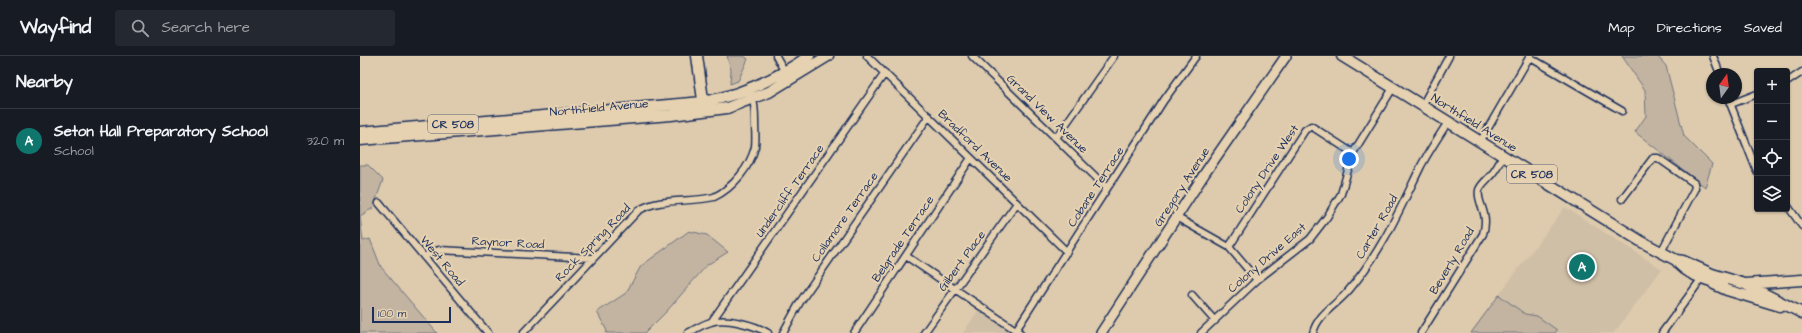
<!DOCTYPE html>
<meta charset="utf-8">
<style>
:root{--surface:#171b24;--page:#242831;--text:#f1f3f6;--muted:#9ea1a6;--line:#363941;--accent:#0f766e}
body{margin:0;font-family:"Architects Daughter",sans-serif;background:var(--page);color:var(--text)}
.controls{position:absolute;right:12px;top:12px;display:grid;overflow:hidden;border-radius:4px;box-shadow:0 1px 3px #0004}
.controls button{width:36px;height:36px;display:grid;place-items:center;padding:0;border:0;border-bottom:1px solid var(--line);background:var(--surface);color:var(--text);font:20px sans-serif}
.compass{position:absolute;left:1346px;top:12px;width:36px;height:36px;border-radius:50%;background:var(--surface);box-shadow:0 1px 3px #0004;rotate:14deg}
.scale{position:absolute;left:12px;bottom:10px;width:79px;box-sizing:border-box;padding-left:4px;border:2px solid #1b2f5e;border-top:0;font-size:11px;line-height:14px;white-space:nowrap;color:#1b2f5e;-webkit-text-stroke:3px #e6d2b0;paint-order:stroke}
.you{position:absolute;left:989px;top:103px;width:14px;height:14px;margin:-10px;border:3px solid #fff;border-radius:50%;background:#1a73e8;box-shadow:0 0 0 6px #1a73e833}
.badge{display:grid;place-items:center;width:26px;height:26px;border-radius:50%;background:var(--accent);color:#fff;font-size:13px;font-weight:700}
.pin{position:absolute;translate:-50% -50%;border:2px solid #fff;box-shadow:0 1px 4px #0006}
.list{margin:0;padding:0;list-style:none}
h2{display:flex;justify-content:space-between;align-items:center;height:52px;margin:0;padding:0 16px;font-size:17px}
h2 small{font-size:13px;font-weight:400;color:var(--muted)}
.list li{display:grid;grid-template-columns:26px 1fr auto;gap:12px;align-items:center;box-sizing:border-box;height:64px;padding:0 16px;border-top:1px solid var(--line)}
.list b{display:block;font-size:15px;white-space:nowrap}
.list p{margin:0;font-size:13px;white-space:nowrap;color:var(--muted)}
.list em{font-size:13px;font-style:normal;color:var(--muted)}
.icon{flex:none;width:22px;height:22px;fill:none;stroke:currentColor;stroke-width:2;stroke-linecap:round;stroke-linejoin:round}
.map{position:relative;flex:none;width:1442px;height:277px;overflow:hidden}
header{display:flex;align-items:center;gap:24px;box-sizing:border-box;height:56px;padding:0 20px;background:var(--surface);border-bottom:1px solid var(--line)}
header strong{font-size:19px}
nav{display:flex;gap:22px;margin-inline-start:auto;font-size:14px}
.search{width:280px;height:36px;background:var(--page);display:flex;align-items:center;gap:10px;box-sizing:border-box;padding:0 14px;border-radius:4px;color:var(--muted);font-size:15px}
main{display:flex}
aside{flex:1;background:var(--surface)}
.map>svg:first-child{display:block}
.built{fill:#d0bfa7}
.green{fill:#c2b4a1;stroke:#6e7280}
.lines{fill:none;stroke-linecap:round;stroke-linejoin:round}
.street-casing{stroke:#1b2f5e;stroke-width:9}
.secondary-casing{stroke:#1b2f5e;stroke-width:12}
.primary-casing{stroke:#1b2f5e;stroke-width:13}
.street{stroke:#e6d2b0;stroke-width:6}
.secondary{stroke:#e6d2b0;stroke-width:9}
.primary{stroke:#e6d2b0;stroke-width:10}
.labels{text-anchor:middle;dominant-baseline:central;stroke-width:4;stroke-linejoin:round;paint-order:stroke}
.shield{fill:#e6d2b0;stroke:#586077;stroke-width:1}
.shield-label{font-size:11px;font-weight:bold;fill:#1b2f5e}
.street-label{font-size:12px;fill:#1b2f5e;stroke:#e6d2b0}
</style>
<header>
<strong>Wayfind</strong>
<div class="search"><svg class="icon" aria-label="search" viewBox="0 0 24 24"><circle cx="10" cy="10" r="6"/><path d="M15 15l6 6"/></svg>Search here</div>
<nav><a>Map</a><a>Directions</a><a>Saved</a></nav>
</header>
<main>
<aside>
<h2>Nearby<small></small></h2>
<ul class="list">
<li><span class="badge">A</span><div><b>Seton Hall Preparatory School</b><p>School</p></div><em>320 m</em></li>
</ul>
</aside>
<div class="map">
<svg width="1442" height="277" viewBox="0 0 1442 277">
<rect width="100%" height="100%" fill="#decbad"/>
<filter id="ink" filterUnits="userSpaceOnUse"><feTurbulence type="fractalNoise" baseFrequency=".025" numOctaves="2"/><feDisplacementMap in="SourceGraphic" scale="8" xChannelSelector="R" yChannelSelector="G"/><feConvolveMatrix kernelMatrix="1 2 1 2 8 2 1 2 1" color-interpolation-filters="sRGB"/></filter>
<g filter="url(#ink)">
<!-- built -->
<path class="built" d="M1205 151 1302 213 1254 277H1110Z
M619 253 620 255 652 277H603Z"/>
<!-- green -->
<path class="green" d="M367 0H384L388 3 378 25 370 28 371 14Z
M1262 0H1297L1306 10 1324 80 1352 108 1345 131 1275 76 1286 60 1285 34Z
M0 109H8L23 124 13 152 0 160 3 185 10 183 21 211 77 277H0Z
M329 175 347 179 368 196 347 209 306 256 285 277H246L247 275 237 256 266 237 281 210Z
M1139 239 1165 258 1177 260 1197 274 1195 277H1111Z"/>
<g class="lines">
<defs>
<path id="street" d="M416 0 426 18
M507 0 707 196
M612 0 747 132
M1353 0 1360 18
M1169 1 1262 55
M1427 26 1442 16
M1368 42 1397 115
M1371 48 1397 38
M1062 50 1089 0
M696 82 754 0
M1120 86 1170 0
M1262 143 1293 102H1298L1334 127 1335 132 1301 196
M19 147 128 277
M1427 149 1442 170
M816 161 869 191 897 224
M869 191 945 74 951 70 993 97
M546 200 660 277
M64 201 73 196 79 194 232 202
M832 239 855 265
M352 265 525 17
M656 274 804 44 836 0
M163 277 278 155C299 141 330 147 354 141 373 132 390 111 395 91 396 83 395 73 395 65 395 57 395 48 392 41
M328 277C336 273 343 268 351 266 365 261 395 269 408 277
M423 277 440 246 569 60
M494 277 611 102
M564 277 657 147
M841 277 897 224 950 183 967 161 981 138 993 97 1033 32
M953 277C958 257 977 249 989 234 1022 195 1039 155 1061 110 1069 95 1079 80 1088 66
M1061 277 1123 178C1130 156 1116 147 1119 134 1121 128 1127 124 1131 119 1136 114 1139 107 1143 100
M1302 277 1342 222"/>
<path id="secondary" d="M741 277 845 117 926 0"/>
<path id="primary" d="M337 0 344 51
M982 0 1282 186 1316 204 1323 205 1352 218 1385 228 1442 257
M0 76 343 46C383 39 416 23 449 0
M0 84 311 59 367 52 409 36 468 0
M1316 204C1325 218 1346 224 1362 228
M1354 228 1367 234 1420 250
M1386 228 1442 224"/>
</defs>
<!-- street casing -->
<use href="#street" class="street-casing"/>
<!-- secondary casing -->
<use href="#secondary" class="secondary-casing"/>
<!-- primary casing -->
<use href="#primary" class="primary-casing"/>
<!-- street -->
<use href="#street" class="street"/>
<!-- secondary -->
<use href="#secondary" class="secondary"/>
<!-- primary -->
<use href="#primary" class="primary"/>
</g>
</g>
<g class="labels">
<!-- shield labels -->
<g class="shield">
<rect x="68" y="59" width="50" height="18" rx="3"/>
<rect x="1147" y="109" width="50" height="18" rx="3"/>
</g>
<g class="shield-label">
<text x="93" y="68">CR 508</text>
<text x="1172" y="118">CR 508</text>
</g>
<!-- street labels -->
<g class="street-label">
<text transform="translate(239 52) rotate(-5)">Northfield Avenue</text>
<text transform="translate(687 58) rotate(44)">Grand View Avenue</text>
<text transform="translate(1114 67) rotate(32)">Northfield Avenue</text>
<text transform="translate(615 90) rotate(44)">Bradford Avenue</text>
<text transform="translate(907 113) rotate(-56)">Colony Drive West</text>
<text transform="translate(736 131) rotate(-57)">Cobane Terrace</text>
<text transform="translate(822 131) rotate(-57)">Gregory Avenue</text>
<text transform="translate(430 135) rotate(-55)">Undercliff Terrace</text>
<text transform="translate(485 161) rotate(-55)">Collamore Terrace</text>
<text transform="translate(1017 171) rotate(-60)">Carter Road</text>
<text transform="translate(543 183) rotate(-56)">Belgrade Terrace</text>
<text transform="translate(148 187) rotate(3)">Raynor Road</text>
<text transform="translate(233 187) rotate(-46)">Rock Spring Road</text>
<text transform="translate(907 202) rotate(-41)">Colony Drive East</text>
<text transform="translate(82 205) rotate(50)">West Road</text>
<text transform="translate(602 205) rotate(-54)">Gilbert Place</text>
<text transform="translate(1092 205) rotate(-59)">Beverly Road</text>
</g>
</g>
</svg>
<div class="controls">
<button>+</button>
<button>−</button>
<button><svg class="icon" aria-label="locate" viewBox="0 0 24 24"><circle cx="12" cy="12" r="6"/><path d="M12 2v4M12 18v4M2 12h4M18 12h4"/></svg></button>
<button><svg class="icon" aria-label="layers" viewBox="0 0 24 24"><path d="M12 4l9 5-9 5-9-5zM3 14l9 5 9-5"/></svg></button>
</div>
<svg class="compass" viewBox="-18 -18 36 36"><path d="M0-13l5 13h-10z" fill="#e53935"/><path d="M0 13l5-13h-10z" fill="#9ea1a6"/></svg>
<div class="scale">100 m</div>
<div class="you"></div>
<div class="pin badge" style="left:1222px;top:211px">A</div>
</div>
</main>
